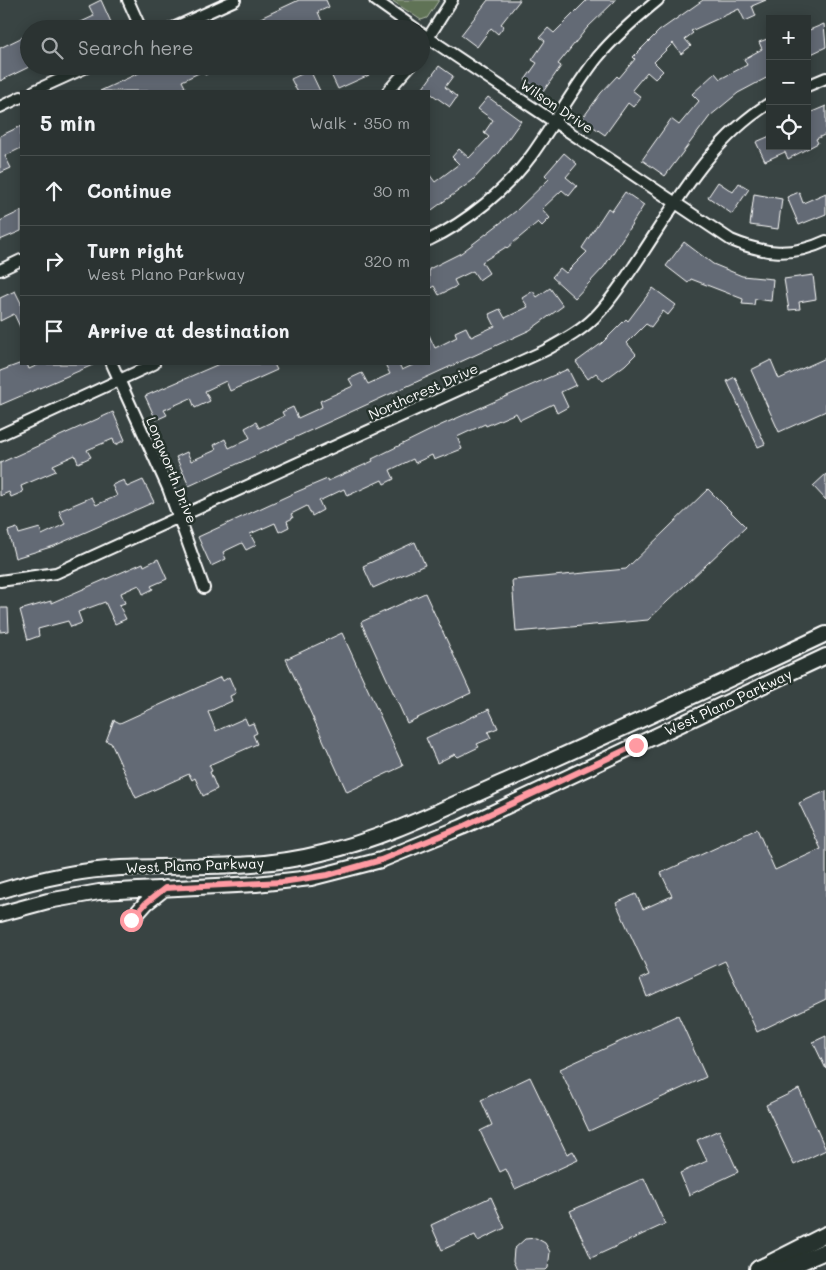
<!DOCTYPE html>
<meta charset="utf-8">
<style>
:root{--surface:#2b3332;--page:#373f3e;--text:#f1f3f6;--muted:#a6aaac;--line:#474e4d}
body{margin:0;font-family:Mali,sans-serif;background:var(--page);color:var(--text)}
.controls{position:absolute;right:15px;top:15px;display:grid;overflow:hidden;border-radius:0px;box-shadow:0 2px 12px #0003}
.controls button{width:45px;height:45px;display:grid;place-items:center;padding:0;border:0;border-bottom:1px solid var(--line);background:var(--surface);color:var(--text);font:25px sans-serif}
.stop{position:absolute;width:15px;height:15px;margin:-11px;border:4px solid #ff9aa2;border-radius:50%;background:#fff}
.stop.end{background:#ff9aa2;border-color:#fff;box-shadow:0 1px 5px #0008}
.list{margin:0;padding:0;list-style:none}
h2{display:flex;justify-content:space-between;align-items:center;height:65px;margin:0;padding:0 20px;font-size:21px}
h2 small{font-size:16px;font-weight:400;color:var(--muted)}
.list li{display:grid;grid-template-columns:32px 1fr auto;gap:15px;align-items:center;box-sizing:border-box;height:70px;padding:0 20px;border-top:1px solid var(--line)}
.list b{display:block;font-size:19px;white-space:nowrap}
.list p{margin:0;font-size:16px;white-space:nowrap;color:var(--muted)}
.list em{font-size:16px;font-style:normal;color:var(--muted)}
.icon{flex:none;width:28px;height:28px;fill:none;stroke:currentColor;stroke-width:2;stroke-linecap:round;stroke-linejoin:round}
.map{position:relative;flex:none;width:826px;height:1270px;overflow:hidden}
.search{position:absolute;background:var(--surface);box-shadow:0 2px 12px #0003;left:20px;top:20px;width:410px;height:55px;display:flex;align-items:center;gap:12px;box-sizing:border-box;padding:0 18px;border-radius:28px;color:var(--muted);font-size:19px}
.panel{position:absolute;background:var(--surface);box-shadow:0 2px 12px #0003;left:20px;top:90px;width:410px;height:275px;border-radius:0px}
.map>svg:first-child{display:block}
.green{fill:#607356;stroke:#b0b9aa}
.building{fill:#646a75;stroke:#fff}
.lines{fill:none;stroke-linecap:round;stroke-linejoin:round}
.minor-casing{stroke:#fff;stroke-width:14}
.major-casing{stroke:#fff;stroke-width:18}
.highway-casing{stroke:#fff;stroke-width:19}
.minor{stroke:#26332d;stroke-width:10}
.major{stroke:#26332d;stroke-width:14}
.highway{stroke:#26332d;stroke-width:15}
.route{stroke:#ff9aa2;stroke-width:6}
.labels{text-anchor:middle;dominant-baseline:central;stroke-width:5;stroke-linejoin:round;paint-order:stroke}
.street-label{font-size:14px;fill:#fff;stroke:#26332d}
</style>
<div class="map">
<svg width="826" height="1270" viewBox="0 0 826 1270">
<rect width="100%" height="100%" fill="#394443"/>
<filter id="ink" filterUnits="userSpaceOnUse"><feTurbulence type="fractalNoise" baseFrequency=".02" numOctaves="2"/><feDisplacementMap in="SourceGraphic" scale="10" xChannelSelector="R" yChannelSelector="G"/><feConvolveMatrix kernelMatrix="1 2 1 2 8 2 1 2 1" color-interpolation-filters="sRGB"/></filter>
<g filter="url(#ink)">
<!-- green -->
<path class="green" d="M391 0H439L427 18 421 20Z"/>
<!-- building -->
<path class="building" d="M101 0 114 29H66L94 16 89 6Z
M299 0H326L329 7 318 12 323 24 313 29H237Z
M488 0H520L501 24 504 26 498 34 491 28 477 47 461 35Z
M587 0H616L587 28 558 64 561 66 543 92 525 80 537 63 532 60 545 41 540 37 548 28 554 33Z
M703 0H766L752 6 756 16 745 21 739 9 691 31 693 33 685 39 691 46 681 54 673 43 654 62 663 71 655 79 647 72 632 90 641 97 633 107 628 103 605 135 582 119 601 93 617 76 619 78 635 59 633 57 659 31Z
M824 24 826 47 807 56V31Z
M29 34V67L0 81V48Z
M770 38V76L738 93 710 116 665 176 642 160 671 119 679 125 699 101 692 94 715 73 720 79 747 65 744 59 762 49 759 42Z
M154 66H224L205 75 203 71 182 81 185 87 177 91H100Z
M327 66H364L369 75 338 89Z
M439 66 453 76 445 87 457 97 450 107 423 88Z
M310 70 320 91H297L291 79Z
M488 97 521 121 498 153 472 181 429 212V174L435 182 459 164 452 157 459 149 469 158 489 137 484 133 493 120 478 109Z
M826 106V134L816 139 818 143 788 159 785 152 765 161 756 142 770 136V146H807V114Z
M21 126V148L5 156 11 168 0 173V136Z
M564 153 577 164 566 177 577 186 569 196 562 190 542 209 550 218 542 226 538 222 507 248 506 247 482 262 489 273 479 280 473 271 454 280 457 286 439 295 434 286 429 289V269L461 253 516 211 549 179 545 175Z
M718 182 733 192 739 183 749 189 732 214 708 197Z
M625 192 644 205 604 267 575 298 552 277 560 268 566 273 587 252 582 248 608 208 612 211Z
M799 192 803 203 826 193V214L799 225 787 197Z
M754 194 782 199 778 229 750 225Z
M21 211V231L0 240V221Z
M684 242 713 264 742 276 773 279 771 301 755 299 754 305 742 304 743 299 691 279 688 283 666 266Z
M813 275 816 299 799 302 800 309 789 310 784 279Z
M550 288 563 306 530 330 189 486 176 457 187 452 191 461 216 450 214 445 225 439 229 448 250 438 245 428 256 422 259 428 284 416 282 412 293 407 298 418 322 407 320 401 353 386 349 379 362 373 368 384 390 374 385 364H399L402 370 415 364H429V335L435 348 457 337 455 332 466 327 471 337 495 326 489 314 500 309 505 318 528 307 522 298 533 291 537 297Z
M653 288 676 305 668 315 663 311 651 327 646 324 627 343 636 354 625 365 603 381 596 373 588 379 576 362 602 343 626 319 628 321Z
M15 291 21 303V329L14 314 0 321V298Z
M826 358V411L779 432 751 370 771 360 779 379Z
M19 364H27L29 369 40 364H95L0 405V371Z
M219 364H274L277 370 230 391 226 381 205 391 210 401 195 408 191 398 164 410 167 415 156 420 145 396Z
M568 369 576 385 561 392 568 407 557 413 553 404 520 420 516 413 486 426 485 424 457 437 462 449 434 460 432 455 415 463 413 459 390 470 394 479 384 484 382 480 347 496 344 489 319 501 323 510 312 516 307 506 291 514 293 518 287 521 289 527 279 532 275 523 250 534 256 545 246 550 242 543 223 552 226 559 211 566 198 537 294 493 327 479 328 481 373 461 372 459 439 426Z
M735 377 765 444 758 447 727 381Z
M113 412 125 440 115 445 113 439 87 450 91 457 78 463 75 455 53 465 56 471 21 486 23 492 11 497 9 492 0 496V463Z
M826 474V500L813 486Z
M124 480 127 487 143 480 154 502 54 546 15 558 8 531 17 528 19 534 40 528 42 535 65 524 59 511 92 497 96 505 117 496 112 485Z
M708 489 746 527 648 620 516 632 512 580 626 569Z
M415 542 425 565 373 588 363 566Z
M158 559 167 579 151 586 153 589 143 594 139 585 121 593 125 603 119 605 126 619 115 624 105 602 78 612 82 623 71 627 68 621 38 629 39 636 28 640 20 610 51 601V603L143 563 144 566Z
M425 593 471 693 407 723 361 622Z
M0 608H8L9 631 0 632Z
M342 633 403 766 347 792 286 659Z
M221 677 223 681 229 677 236 693 230 696 232 701 208 712 216 731 245 718 248 725 253 723 257 733 253 735 257 744 209 765 212 771 210 772 217 789 203 796 195 778 192 780 189 774 136 798 111 743 106 741 114 720 120 723Z
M489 709 498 728 488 732 491 738 477 744 479 747 458 757 455 754 437 763 426 738Z
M826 791V999L757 1032 725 961 647 997 640 979 649 975 616 903 636 894 643 909 672 896 661 873 757 829 775 870 821 849 799 803Z
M678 1015 706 1077 589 1131 560 1069Z
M826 1036V1069L813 1042Z
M530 1077 567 1154 573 1151 578 1160 515 1189 506 1169 500 1172 480 1131 492 1125 481 1100Z
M799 1089 826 1150 794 1165 766 1105Z
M719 1130 738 1172 689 1195 680 1173 707 1161 697 1140Z
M644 1178 665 1224 591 1258 570 1211Z
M491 1197 505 1228 478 1241 475 1235 442 1250 431 1225Z
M536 1238 545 1243 550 1252 548 1268 546 1270H517L513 1261 514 1249 525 1239Z"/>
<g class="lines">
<defs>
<path id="minor" d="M128 0 141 29
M375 0 416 29
M171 29 235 0
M421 33 731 240C764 254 792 257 826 241
M421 49 452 0
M807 86 826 78
M34 91 89 66
M388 91 410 66
M0 107 21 97
M429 240C467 222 506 190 531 156 554 124 573 89 597 58 615 36 636 18 658 0
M0 270 21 260
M112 364 168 488 204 588
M0 435 154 364
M0 581 56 573 544 351C562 341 580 332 595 317 610 302 622 283 634 266 673 208 709 140 770 103"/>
<path id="major" d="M0 891C39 879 79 870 121 868 188 865 256 870 322 853 387 838 446 807 506 781 613 733 720 684 826 634
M0 914 48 901 99 892 256 884 311 878 381 860 462 827 826 656
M131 920 146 903 165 888
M757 1269 826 1234"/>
<path id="highway" d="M759 1268 784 1269 826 1251"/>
</defs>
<!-- minor casing -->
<use href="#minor" class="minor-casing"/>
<!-- major casing -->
<use href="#major" class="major-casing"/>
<!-- highway casing -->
<use href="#highway" class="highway-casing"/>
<!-- minor -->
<use href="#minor" class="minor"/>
<!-- major -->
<use href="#major" class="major"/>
<!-- highway -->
<use href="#highway" class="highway"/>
</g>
</g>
<g class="lines" filter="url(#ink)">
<!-- route -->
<path class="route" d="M131 920 146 903 165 888 282 882 328 875 381 860 462 827 636 745"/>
</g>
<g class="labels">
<!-- street labels -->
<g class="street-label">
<text transform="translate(557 106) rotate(34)">Wilson Drive</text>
<text transform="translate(423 391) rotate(-24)">Northcrest Drive</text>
<text transform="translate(172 470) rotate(68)">Longworth Drive</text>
<text transform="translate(728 702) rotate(-25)">West Plano Parkway</text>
<text transform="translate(195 865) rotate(-2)">West Plano Parkway</text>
</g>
</g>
</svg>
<div class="controls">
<button>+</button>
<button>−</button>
<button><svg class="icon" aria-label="locate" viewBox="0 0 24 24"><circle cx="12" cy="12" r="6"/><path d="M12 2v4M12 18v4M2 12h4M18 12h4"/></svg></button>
</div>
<div class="stop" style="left:131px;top:920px"></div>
<div class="stop end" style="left:636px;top:745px"></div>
<div class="search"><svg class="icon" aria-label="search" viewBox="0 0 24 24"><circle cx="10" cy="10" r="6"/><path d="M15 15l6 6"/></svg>Search here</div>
<section class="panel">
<h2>5 min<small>Walk · 350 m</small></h2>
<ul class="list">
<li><svg class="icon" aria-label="ahead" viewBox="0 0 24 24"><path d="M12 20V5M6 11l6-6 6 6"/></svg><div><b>Continue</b></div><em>30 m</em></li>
<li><svg class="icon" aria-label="right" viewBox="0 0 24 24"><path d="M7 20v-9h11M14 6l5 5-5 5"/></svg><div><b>Turn right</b><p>West Plano Parkway</p></div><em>320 m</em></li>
<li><svg class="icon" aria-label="arrive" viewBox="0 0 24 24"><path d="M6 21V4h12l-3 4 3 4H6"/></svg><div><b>Arrive at destination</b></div></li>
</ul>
</section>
</div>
